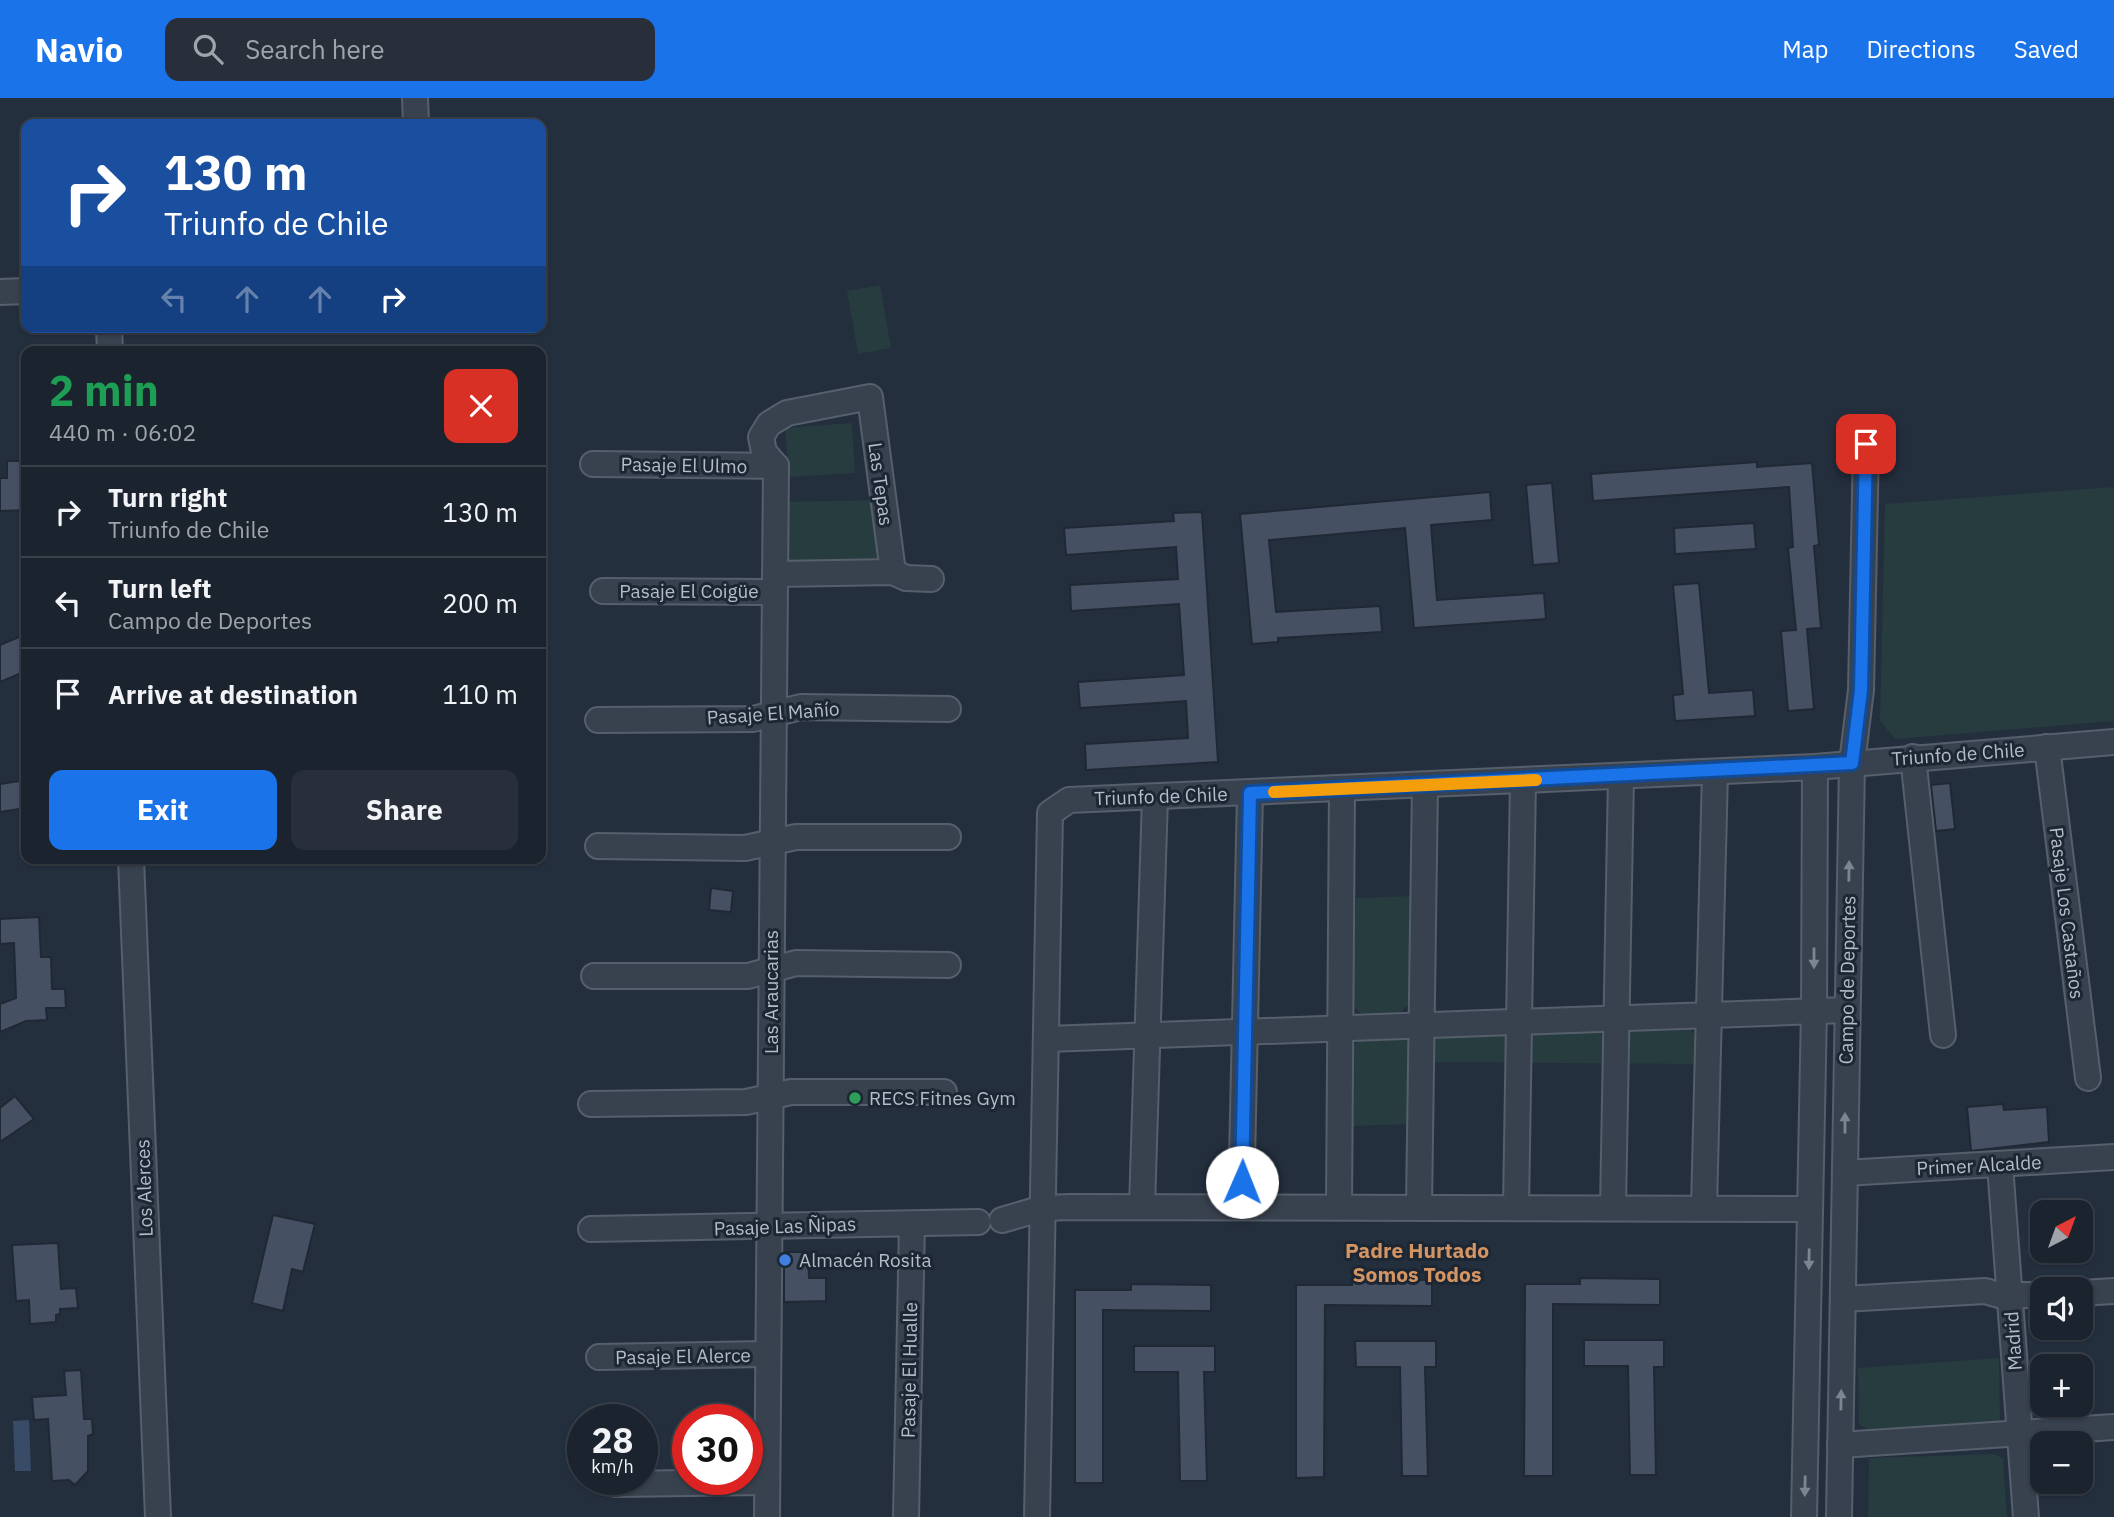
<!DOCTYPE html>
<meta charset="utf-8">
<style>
body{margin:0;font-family:"IBM Plex Sans",sans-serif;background:#282f3a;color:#f1f3f6;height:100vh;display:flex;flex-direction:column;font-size:26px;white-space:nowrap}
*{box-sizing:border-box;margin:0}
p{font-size:23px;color:#a0a4aa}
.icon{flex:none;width:38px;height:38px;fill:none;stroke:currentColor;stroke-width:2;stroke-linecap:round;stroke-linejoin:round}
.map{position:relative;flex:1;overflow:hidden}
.drawer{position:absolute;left:21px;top:248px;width:525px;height:518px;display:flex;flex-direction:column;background:#1b232e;border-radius:14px;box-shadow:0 2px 5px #0004,0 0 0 2px #39404a}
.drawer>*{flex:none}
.guide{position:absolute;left:21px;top:21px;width:525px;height:214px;border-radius:14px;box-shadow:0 2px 5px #0004,0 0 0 2px #39404a;background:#1a4fa0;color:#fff;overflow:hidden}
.needle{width:46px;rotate:41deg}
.controls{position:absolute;left:2030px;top:1102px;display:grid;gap:14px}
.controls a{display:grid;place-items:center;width:63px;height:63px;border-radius:14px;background:#1b232e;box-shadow:0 2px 5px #0004,0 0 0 2px #39404a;font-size:35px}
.speed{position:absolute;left:567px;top:1306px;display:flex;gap:14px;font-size:35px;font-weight:700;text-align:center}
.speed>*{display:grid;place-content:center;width:91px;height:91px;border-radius:50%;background:#1b232e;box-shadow:0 2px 5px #0004,0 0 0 2px #39404a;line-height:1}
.speed small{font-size:18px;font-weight:400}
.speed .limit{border:10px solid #d22;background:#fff;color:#111}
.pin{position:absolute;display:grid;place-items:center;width:60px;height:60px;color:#fff;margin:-30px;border-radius:14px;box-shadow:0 4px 10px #0006}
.me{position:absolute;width:77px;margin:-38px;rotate:1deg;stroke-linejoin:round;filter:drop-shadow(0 0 5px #0008)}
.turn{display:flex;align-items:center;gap:24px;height:147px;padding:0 28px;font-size:32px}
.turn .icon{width:91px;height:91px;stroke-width:2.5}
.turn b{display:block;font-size:49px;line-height:60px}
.lanes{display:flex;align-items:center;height:66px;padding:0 28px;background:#0003;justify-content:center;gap:35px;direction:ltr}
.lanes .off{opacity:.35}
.round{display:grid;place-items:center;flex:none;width:74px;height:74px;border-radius:14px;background:#282f3a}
.headline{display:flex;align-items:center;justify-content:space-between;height:119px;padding:0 28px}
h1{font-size:42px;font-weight:700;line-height:52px;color:#1e9e55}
.action{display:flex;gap:14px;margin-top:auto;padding:14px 28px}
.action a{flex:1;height:80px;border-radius:14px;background:#1a73e8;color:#fff;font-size:28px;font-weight:700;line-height:80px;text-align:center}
.action a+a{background:#282f3a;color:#f1f3f6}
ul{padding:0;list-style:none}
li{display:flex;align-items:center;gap:21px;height:91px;padding:0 28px;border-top:2px solid #39404a}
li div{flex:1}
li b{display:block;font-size:26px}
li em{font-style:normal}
header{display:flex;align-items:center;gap:42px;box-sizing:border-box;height:98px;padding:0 35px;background:#1a73e8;color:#fff}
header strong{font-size:33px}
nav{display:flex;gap:38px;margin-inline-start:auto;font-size:24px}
.search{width:490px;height:63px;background:#282f3a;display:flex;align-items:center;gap:18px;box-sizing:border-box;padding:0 24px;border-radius:14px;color:#a0a4aa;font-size:26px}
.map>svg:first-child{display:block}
</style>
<header>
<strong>Navio</strong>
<div class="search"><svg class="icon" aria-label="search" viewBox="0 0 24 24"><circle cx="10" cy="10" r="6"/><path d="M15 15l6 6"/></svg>Search here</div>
<nav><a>Map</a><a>Directions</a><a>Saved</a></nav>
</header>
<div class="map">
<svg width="2114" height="1419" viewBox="0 0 2114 1419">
<rect width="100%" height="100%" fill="#242f3e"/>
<!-- green -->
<g fill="#263c3f">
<path d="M880 187 891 250 858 256 847 193Z"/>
<path d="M852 325 855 375 789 379 785 330Z"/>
<path d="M2114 389V623L1895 641 1880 623 1885 406Z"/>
<path d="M882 402 884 465 784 467 782 404Z"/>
<path d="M1412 798 1409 905 1399 916 1363 918 1352 906 1356 800Z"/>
<path d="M1690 932 1698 939V966L1409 964V1026L1353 1028 1354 948 1362 939Z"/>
<path d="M1999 1260 2000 1323 1996 1325 1867 1331 1859 1326 1858 1270Z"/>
<path d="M1995 1356 2003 1361 2007 1419H1868L1869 1360Z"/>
</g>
<!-- water -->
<path fill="#394c67" d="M29 1322 31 1373H15L13 1323Z"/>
<!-- building -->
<g fill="#455162" stroke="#1f2835" stroke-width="2">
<path d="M7 363H26V412L0 413V380H7Z"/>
<path d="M1757 364V369L1812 365 1819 447 1814 448 1821 530 1807 531 1814 611 1788 613 1781 533 1796 532 1788 450 1793 449 1789 389 1593 403 1591 376Z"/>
<path d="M1552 385 1559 465 1533 467 1526 387Z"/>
<path d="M1490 394 1492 422 1431 427 1437 502 1544 495 1546 521 1414 530 1405 430 1269 442 1276 514 1380 508 1382 534 1278 540V544L1252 546 1240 416Z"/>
<path d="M1202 414 1218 664 1086 672 1085 646 1188 640 1186 603 1080 610 1078 584 1184 577 1179 506 1071 513 1070 487 1178 481 1176 449 1066 457 1064 430 1174 423 1173 415Z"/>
<path d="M1754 425 1756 451 1675 456 1674 430Z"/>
<path d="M1699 485 1709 595 1753 592 1755 618 1675 623 1673 597 1683 596 1673 487Z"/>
<path d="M26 536V573L0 584V547Z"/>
<path d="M26 682V710L0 714V686Z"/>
<path d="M1950 685 1955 731 1936 733 1931 687Z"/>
<path d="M711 790 733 793 731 814 709 812Z"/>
<path d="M39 819 41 859H51L52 891H65L66 910H46L47 922 26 923 0 934V906L16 900 14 845 0 846V821Z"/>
<path d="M15 998 34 1021 0 1044V1010Z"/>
<path d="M2003 1006 2004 1012 2047 1009 2049 1044 1971 1053 1967 1009Z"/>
<path d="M273 1117 315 1126 303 1174 292 1171 283 1213 252 1205Z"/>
<path d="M58 1145 61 1191 76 1190 78 1210 60 1211V1216L56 1217V1224L30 1226 29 1202 16 1203 12 1147Z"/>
<path d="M784 1154H808L809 1180H826V1203L784 1204Z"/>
<path d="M1580 1180 1660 1181V1207L1553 1206V1378H1524L1525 1186H1580Z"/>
<path d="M1352 1181 1432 1182V1208L1325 1207 1324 1379 1296 1380V1187H1352Z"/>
<path d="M1131 1186 1211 1187V1213L1103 1212V1385H1075V1192H1131Z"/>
<path d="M1584 1242H1664V1269H1654L1656 1377H1630L1628 1268H1584Z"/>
<path d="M1355 1243H1436V1269H1425L1428 1378H1402L1400 1269H1356Z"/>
<path d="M1134 1248H1215V1274H1204L1207 1383H1180L1178 1274H1134Z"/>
<path d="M81 1272 84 1321H92L93 1336 88 1338V1373L75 1387 69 1382 52 1383 48 1321 34 1322 32 1299 66 1297 64 1273Z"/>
</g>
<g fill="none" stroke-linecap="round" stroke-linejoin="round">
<defs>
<g id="minor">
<path d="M415 0 416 26"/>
<path d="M0 194 26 193"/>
<path d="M109 229 110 254"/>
<path d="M593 366 776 368"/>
<path d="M776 368 764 354 761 339 769 326 787 315 870 299 893 474"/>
<path d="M775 476 893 474 906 480 931 481"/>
<path d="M603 493 774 494"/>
<path d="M598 622 753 621 801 609 948 611"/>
<path d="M2047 649 2088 980"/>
<path d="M1913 659 1943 937"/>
<path d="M598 748 745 750 796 739H948"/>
<path d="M131 761 158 1419"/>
<path d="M594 878H748L796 865 948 867"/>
<path d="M1047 941 1846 912"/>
<path d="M591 1006 746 1004 791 994H944"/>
<path d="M2000 1067 2026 1419"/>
<path d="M1845 1075 2114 1059"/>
<path d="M1142 1109 1155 699"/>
<path d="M1241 1109 1250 695"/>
<path d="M1339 1109 1342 690"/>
<path d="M1419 1109 1425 687"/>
<path d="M1516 1109 1523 682"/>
<path d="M1613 1109 1621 678"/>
<path d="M1704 1109 1715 674"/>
<path d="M1002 1122 1043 1110 1070 1109 1810 1111"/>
<path d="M591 1131 978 1124"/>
<path d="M2081 1195 2114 1193"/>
<path d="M1843 1201 1985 1193 1999 1197H2042"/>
<path d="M599 1259 768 1256"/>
<path d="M1840 1347 2114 1329"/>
<path d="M615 1386 767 1384"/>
<path d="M767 1419 776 368"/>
<path d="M906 1419 912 1126"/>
<path d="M1037 1419 1050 715 1069 702 1815 669 2114 644"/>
<path d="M1804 1419 1814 912 1815 669"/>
<path d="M1839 1419 1852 665 1861 592 1866 346"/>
</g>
</defs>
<!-- minor casing -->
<use href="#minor" stroke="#565f6c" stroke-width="28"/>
<!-- minor -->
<use href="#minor" stroke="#38414e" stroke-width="24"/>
</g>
<!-- one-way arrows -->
<defs><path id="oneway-solid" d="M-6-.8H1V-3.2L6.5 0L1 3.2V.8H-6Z" transform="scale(1.75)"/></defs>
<g fill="#7c8592">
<use href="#oneway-solid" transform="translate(1849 773) rotate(-89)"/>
<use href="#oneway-solid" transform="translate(1814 860) rotate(90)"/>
<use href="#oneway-solid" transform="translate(1845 1025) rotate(-90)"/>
<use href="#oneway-solid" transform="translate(1809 1161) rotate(91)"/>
<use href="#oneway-solid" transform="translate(1841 1302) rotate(-89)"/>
<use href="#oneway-solid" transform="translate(1805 1388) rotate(91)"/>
</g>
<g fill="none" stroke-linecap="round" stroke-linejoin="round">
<defs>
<path id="route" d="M1242 1084 1250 695 1852 665 1861 592 1866 346"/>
</defs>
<!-- route casing -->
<use href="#route" stroke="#114b97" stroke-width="18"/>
<!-- route -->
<use href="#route" stroke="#1a73e8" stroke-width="12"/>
<!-- slow -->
<path stroke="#f59e0b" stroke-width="12" d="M1274 694 1536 682"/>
</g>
<!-- markers -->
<circle fill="#2e9e5b" stroke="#1d2633" stroke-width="2.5" cx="855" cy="1000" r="7"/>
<circle fill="#3f7fe0" stroke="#1d2633" stroke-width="2.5" cx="785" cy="1162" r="7"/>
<g text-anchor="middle" stroke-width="6" stroke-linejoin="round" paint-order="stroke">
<!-- street labels -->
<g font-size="19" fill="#b4bcc9" stroke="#1d2633">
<text transform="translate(684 367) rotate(1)" y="7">Pasaje El Ulmo</text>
<text transform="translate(881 386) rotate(82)" y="7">Las Tepas</text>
<text x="689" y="500">Pasaje El Coigüe</text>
<text transform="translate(773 615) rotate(-4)" y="7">Pasaje El Mañío</text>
<text transform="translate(1958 656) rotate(-4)" y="7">Triunfo de Chile</text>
<text transform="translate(1161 698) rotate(-2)" y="7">Triunfo de Chile</text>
<text transform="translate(2067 815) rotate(83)" y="7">Pasaje Los Castaños</text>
<text transform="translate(1847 882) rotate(-89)" y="7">Campo de Deportes</text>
<text transform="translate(771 894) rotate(-90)" y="7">Las Araucarias</text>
<text transform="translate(1979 1067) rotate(-3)" y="7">Primer Alcalde</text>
<text transform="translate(144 1090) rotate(-92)" y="7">Los Alerces</text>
<text transform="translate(785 1128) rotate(-2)" y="7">Pasaje Las Ñipas</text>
<text transform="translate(2013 1243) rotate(-94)" y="7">Madrid</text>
<text transform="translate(683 1258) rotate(-1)" y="7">Pasaje El Alerce</text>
<text transform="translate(909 1272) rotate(-89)" y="7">Pasaje El Hualle</text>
</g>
<!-- poi labels -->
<g font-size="19" fill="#b4bcc9" stroke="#1d2633" text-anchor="start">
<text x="869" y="1007">RECS Fitnes Gym</text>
<text x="799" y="1169">Almacén Rosita</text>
</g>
<!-- neighbourhood labels -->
<g font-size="21" font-weight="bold" fill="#d59563" stroke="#1d2633">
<text x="1417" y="1160">Padre Hurtado<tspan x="1417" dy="24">Somos Todos</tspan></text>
</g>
</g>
</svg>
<div class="controls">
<a><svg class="needle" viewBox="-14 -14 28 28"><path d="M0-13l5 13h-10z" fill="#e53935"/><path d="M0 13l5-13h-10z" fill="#a0a4aa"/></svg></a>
<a><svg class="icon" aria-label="sound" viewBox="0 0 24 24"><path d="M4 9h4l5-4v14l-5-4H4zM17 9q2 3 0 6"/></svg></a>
<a>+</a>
<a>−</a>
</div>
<div class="speed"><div>28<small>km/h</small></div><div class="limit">30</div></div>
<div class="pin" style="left:1866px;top:346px;background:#d93025"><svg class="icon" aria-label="arrive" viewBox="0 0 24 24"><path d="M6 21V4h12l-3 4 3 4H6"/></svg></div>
<svg class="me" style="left:1242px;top:1084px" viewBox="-20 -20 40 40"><circle r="19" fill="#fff"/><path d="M0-13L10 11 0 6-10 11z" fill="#1a73e8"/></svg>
<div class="guide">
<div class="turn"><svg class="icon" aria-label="right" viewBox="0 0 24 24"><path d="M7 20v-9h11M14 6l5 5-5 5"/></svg><div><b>130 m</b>Triunfo de Chile</div></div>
<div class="lanes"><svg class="icon off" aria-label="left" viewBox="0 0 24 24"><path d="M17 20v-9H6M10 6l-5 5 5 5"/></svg><svg class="icon off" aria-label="ahead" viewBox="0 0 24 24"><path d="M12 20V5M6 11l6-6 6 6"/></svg><svg class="icon off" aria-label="ahead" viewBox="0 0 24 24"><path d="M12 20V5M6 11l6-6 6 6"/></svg><svg class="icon" aria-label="right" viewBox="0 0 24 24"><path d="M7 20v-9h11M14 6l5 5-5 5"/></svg></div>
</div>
<section class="drawer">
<div class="headline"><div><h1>2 min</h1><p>440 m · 06:02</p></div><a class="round" style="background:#d93025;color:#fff"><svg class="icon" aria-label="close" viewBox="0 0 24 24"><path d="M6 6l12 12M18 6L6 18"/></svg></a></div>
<ul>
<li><svg class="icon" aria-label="right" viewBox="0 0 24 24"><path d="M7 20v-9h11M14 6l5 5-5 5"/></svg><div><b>Turn right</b><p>Triunfo de Chile</p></div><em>130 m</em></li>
<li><svg class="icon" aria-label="left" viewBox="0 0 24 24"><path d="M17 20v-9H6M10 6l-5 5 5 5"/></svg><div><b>Turn left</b><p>Campo de Deportes</p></div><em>200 m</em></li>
<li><svg class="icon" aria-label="arrive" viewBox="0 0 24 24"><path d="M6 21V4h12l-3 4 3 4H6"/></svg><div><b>Arrive at destination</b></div><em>110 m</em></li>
</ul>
<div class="action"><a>Exit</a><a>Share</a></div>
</section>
</div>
